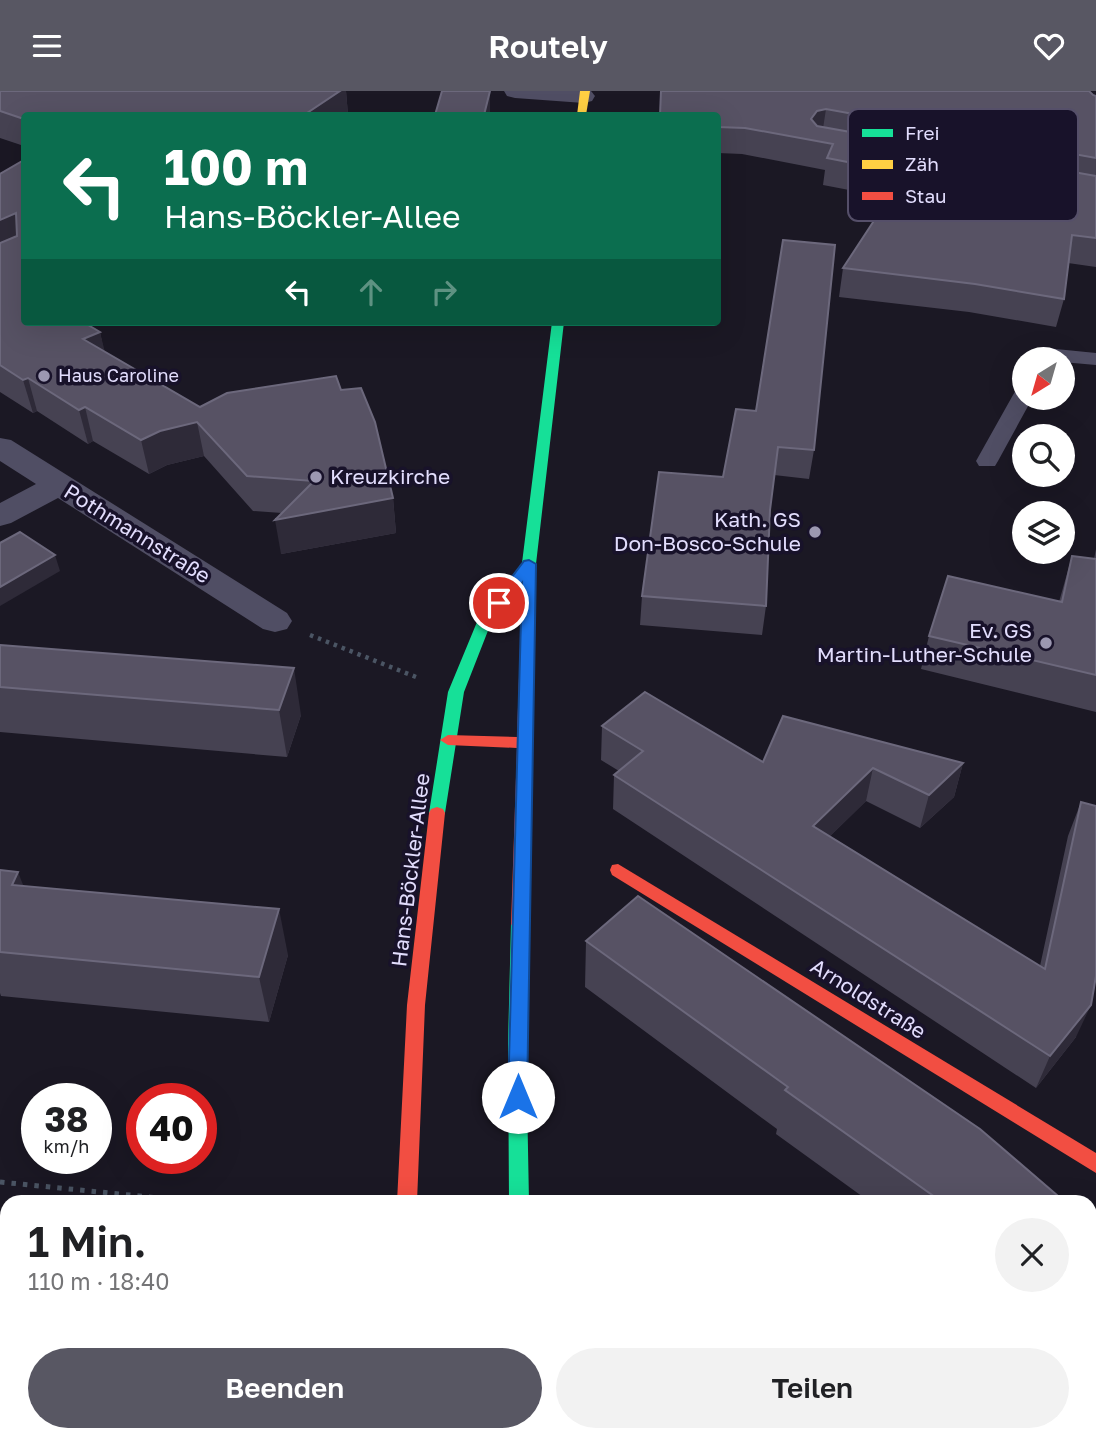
<!DOCTYPE html>
<html lang="de">
<meta charset="utf-8">
<style>
body{margin:0;font-family:"Golos Text",sans-serif;background:#f2f2f2;color:#202124;height:100vh;display:flex;flex-direction:column;font-size:26px;white-space:nowrap}
*{box-sizing:border-box;margin:0}
p{font-size:23px;color:#757577}
.icon{flex:none;width:38px;height:38px;fill:none;stroke:currentColor;stroke-width:2;stroke-linecap:round;stroke-linejoin:round}
.map{position:relative;flex:1;overflow:hidden}
.side{position:absolute;left:0px;top:1104px;width:1097px;height:247px;display:flex;flex-direction:column;background:#fff;border-radius:21px 21px 0 0;box-shadow:0 7px 28px #0002}
.side>*{flex:none}
.hud{position:absolute;left:21px;top:21px;width:700px;height:214px;border-radius:7px;box-shadow:0 7px 28px #0002;background:#0b6e4f;color:#fff;overflow:hidden}
.needle{width:46px;rotate:217deg}
.tools{position:absolute;left:1012px;top:256px;display:grid;gap:14px}
.tools a{display:grid;place-items:center;width:63px;height:63px;border-radius:50%;background:#fff;box-shadow:0 7px 28px #0002;font-size:35px}
.speed{position:absolute;left:21px;top:992px;display:flex;gap:14px;font-size:35px;font-weight:700;text-align:center}
.speed>*{display:grid;place-content:center;width:91px;height:91px;border-radius:50%;background:#fff;box-shadow:0 7px 28px #0002;line-height:1}
.speed small{font-size:18px;font-weight:400}
.speed .limit{border:10px solid #d22;background:#fff;color:#111}
.pin{position:absolute;display:grid;place-items:center;width:60px;height:60px;color:#fff;margin:-30px;border:4px solid #fff;border-radius:50%;box-shadow:0 2px 7px #0007}
.me{position:absolute;width:77px;margin:-38px;rotate:0deg;stroke-linejoin:round;filter:drop-shadow(0 0 5px #0008)}
.turn{display:flex;align-items:center;gap:24px;height:147px;padding:0 28px;font-size:32px}
.turn .icon{width:91px;height:91px;stroke-width:2.5}
.turn b{display:block;font-size:49px;line-height:60px}
.lanes{display:flex;align-items:center;height:66px;padding:0 28px;background:#0003;justify-content:center;gap:35px;direction:ltr}
.lanes .off{opacity:.35}
.round{display:grid;place-items:center;flex:none;width:74px;height:74px;border-radius:37px;background:#f2f2f2}
.head{display:flex;align-items:center;justify-content:space-between;height:119px;padding:0 28px}
h1{font-size:42px;font-weight:600;line-height:52px}
.cta{display:flex;gap:14px;margin-top:auto;padding:14px 28px}
.cta a{flex:1;height:80px;border-radius:42px;background:#585763;color:#fff;font-size:28px;font-weight:600;line-height:80px;text-align:center}
.cta a+a{background:#f2f2f2;color:#202124}
header{display:flex;justify-content:space-between;align-items:center;height:91px;padding:0 28px;background:#585763;color:#fff;font-size:32px;font-weight:600}
.map>svg:first-child{display:block}
</style>
<header><svg class="icon" aria-label="menu" viewBox="0 0 24 24"><path d="M4 6h16M4 12h16M4 18h16"/></svg>Routely<svg class="icon" aria-label="heart" viewBox="0 0 24 24"><path d="M12 20l-8-8c-3-5 5-10 8-4 3-6 11-1 8 4z"/></svg></header>
<div class="map">
<svg width="1096" height="1350" viewBox="0 0 1096 1350">
<rect width="100%" height="100%" fill="#1b1824"/>
<g fill="none" stroke-linecap="round" stroke-linejoin="round">
<!-- path-far1 -->
<path stroke="#4b5564" stroke-width="4.5" stroke-dasharray="3.5 5" stroke-linecap="butt" d="M310 544 416 586"/>
<!-- path -->
<path stroke="#4b5564" stroke-width="5" stroke-dasharray="4.5 7" stroke-linecap="butt" d="M0 1091 199 1111"/>
<!-- lane -->
<g fill="#504e64" fill-rule="evenodd">
<path d="M1046 257 1096 262V274L1062 271V268H1034L1039 259Z"/>
<path d="M1024 298V306H1033L998 370 995 375H979L976 370 1013 304 1016 299Z"/>
</g>
<!-- street -->
<g fill="#504e64" fill-rule="evenodd">
<path d="M504 0H591L595 5 592 10 584 12 515 7 507 5Z"/>
<path d="M0 347 11 349 287 522 292 530 287 538 275 541 263 538 58 407 11 432 0 435V412L36 393 0 370Z"/>
<path d="M1096 1290V1350H1082L1070 1344H1090V1292Z"/>
</g>
<!-- fast -->
<g fill="#16e098" fill-rule="evenodd">
<path d="M552 231H564L536 473 535 526 528 531 521 526 522 492 491 532 464 601 445 722 443 726H431L429 722 448 601 477 531 522 472Z"/>
<path d="M520 826 526 828 529 833 526 953 529 1111H509L508 953 511 833 514 828Z"/>
<path d="M398 1344H420L421 1350H399Z"/>
<rect x="519" y="1344" width="22" height="6"/>
</g>
<!-- slow -->
<path fill="#ffcf43" fill-rule="evenodd" d="M580 0H590L586 24H577Z"/>
<!-- jam -->
<g fill="#f24e42" fill-rule="evenodd">
<path d="M528 521 535 526 529 833 526 838 520 840 514 838 511 833 517 657 448 654 440 649 448 644 517 646 521 526Z"/>
<path d="M437 716 443 718 445 722 425 914 417 1111H397L407 914 429 722 431 718Z"/>
<path d="M618 773 1096 1062V1082L612 784 610 779 612 774Z"/>
</g>
</g>
<!-- wall -->
<g fill="#464252">
<path d="M0 0H346L348 24H24V55L0 47Z"/>
<path d="M1093 4 1096 5V176L1068 172 1064 208 1056 236 969 221 839 206 843 177 884 114 869 111 870 103 823 94 825 79 742 63 718 62V24Z"/>
<path d="M0 83 24 231 100 241 104 261 200 316 341 299 393 407 396 442 281 463 282 422 253 420 204 365 167 374 149 383 93 350 88 353 37 320 33 322 0 301Z"/>
<path d="M756 320 814 359 809 388 774 384 770 419 766 515 762 544 640 534 642 505 723 386Z"/>
<path d="M1096 458V621L921 578 929 545 1059 511 1072 465 1094 468Z"/>
<path d="M0 554 301 624 287 666 0 641Z"/>
<path d="M602 635 763 671 963 672 954 706 920 737 866 710 830 745 1040 875 1068 745 1081 711 1076 946 1036 997 613 718 614 684 619 680 601 669Z"/>
<path d="M0 779 24 795 288 864 269 931 1 905 0 902Z"/>
<path d="M586 850 1065 1111H870L776 1043 777 1038 585 896Z"/>
<path d="M0 1134H7V1275L0 1274Z"/>
</g>
<!-- shaded-wall -->
<g fill="#2e2a38">
<path d="M340 0H346L348 24H304Z"/>
<path d="M490 0V24H484Z"/>
<path d="M826 18 822 44 811 28 817 20Z"/>
<path d="M16 122 24 154 0 165V129Z"/>
<path d="M100 241 108 274 83 248Z"/>
<path d="M28 287 37 320 33 322 23 289Z"/>
<path d="M85 316 93 350 88 353 79 319Z"/>
<path d="M197 331 204 365 167 374 149 383 141 349 160 340Z"/>
<path d="M393 407 396 442 281 463 275 429Z"/>
<path d="M55 464 60 480 0 515V496Z"/>
<path d="M294 577 301 624 287 666 279 619Z"/>
<path d="M963 672 954 706 920 737 929 704Z"/>
<path d="M873 677 866 710 807 768 813 735Z"/>
<path d="M18 781 36 827 12 794Z"/>
<path d="M279 818 288 864 269 931 259 886Z"/>
<path d="M1091 914 1076 946 1036 997 1050 965Z"/>
<path d="M925 1344H938L933 1350H919Z"/>
</g>
<!-- building -->
<g fill="#575264" stroke="#6c687c" stroke-width="2">
<path d="M0 0H340L304 24H24V28L0 20Z"/>
<path d="M442 0H490L484 24H435Z"/>
<path d="M661 0H1089L1093 4 1096 5V67L826 18 817 20 811 28 817 35 1096 85V147L1072 144 1064 208 975 193 843 177 900 90 873 84 878 77 827 67 833 53 745 37 718 36V24H660Z"/>
<path d="M24 69V231H83L100 241 83 248 200 316 227 302 336 285 341 299 361 297 375 331 393 407 275 429 314 390 247 385 197 331 160 340 141 349 85 316 79 319 28 287 23 289 0 274V152L17 145 16 122 0 129V83Z"/>
<path d="M783 149 835 154 814 359 778 356 770 419 766 515 642 505 659 381 723 386 736 318 756 320Z"/>
<path d="M20 441 55 464 0 496V452Z"/>
<path d="M1072 465 1096 468V584L929 545 948 485 1062 511Z"/>
<path d="M0 554 294 577 279 619 0 596Z"/>
<path d="M645 601 763 671 783 625 963 672 929 704 873 677 813 735 1045 878 1081 711 1096 715V885L1091 914 1050 965 614 684 643 660 602 635Z"/>
<path d="M0 779 18 781 12 794 279 818 259 886 0 861Z"/>
<path d="M638 805 980 1038 1065 1111H942L785 999 788 996 586 850Z"/>
<rect x="0" y="1134" width="7" height="104"/>
<path d="M739 1344H925L919 1350H733Z"/>
</g>
<!-- route -->
<path fill="#1a73e8" stroke="#114b97" stroke-width="2" d="M529 469 536 473 527 1006 525 1011 518 1014 511 1011 508 1006 522 492 504 515H494L492 512 524 470Z"/>
<!-- markers -->
<g fill="#9c98b1" stroke="#18122a" stroke-width="2.5">
<circle cx="44" cy="285" r="7"/>
<circle cx="316" cy="386" r="7"/>
<circle cx="815" cy="441" r="7"/>
<circle cx="1046" cy="552" r="7"/>
</g>
<g text-anchor="middle" stroke-width="7" stroke-linejoin="round" paint-order="stroke">
<!-- far-poi labels -->
<g font-size="18" fill="#e2ddfd" stroke="#18122a" text-anchor="start">
<text x="58" y="291">Haus Caroline</text>
</g>
<!-- poi labels -->
<g font-size="21" fill="#e2ddfd" stroke="#18122a" text-anchor="end">
<text x="330" y="393" text-anchor="start">Kreuzkirche</text>
<text x="801" y="436">Kath. GS<tspan x="801" dy="24">Don-Bosco-Schule</tspan></text>
<text x="1032" y="547">Ev. GS<tspan x="1032" dy="24">Martin-Luther-Schule</tspan></text>
</g>
<!-- street labels -->
<g font-size="21" fill="#e2ddfd" stroke="#18122a">
<text transform="translate(137 443) rotate(32)" y="7">Pothmannstraße</text>
<text transform="translate(411 779) rotate(-83)" y="7">Hans-Böckler-Allee</text>
<text transform="translate(868 908) rotate(32)" y="7">Arnoldstraße</text>
</g>
</g>
<!-- legend -->
<rect x="848" y="18" width="230" height="112" rx="10" fill="#18122a" stroke="#554f69" stroke-width="2"/>
<rect x="862" y="38" width="31" height="8" fill="#16e098"/>
<rect x="862" y="69" width="31" height="9" fill="#ffcf43"/>
<rect x="862" y="101" width="31" height="8" fill="#f24e42"/>
<g font-size="19" fill="#e2ddfd">
<text x="905" y="49">Frei</text>
<text x="905" y="80">Zäh</text>
<text x="905" y="112">Stau</text>
</g>
</svg>
<div class="tools">
<a><svg class="needle" viewBox="-14 -14 28 28"><path d="M0-13l5 13h-10z" fill="#e53935"/><path d="M0 13l5-13h-10z" fill="#757577"/></svg></a>
<a><svg class="icon" aria-label="search" viewBox="0 0 24 24"><circle cx="10" cy="10" r="6"/><path d="M15 15l6 6"/></svg></a>
<a><svg class="icon" aria-label="layers" viewBox="0 0 24 24"><path d="M12 4l9 5-9 5-9-5zM3 14l9 5 9-5"/></svg></a>
</div>
<div class="speed"><div>38<small>km/h</small></div><div class="limit">40</div></div>
<div class="pin" style="left:499px;top:512px;background:#d93025"><svg class="icon" aria-label="arrive" viewBox="0 0 24 24"><path d="M6 21V4h12l-3 4 3 4H6"/></svg></div>
<svg class="me" style="left:518px;top:1006px" viewBox="-20 -20 40 40"><circle r="19" fill="#fff"/><path d="M0-13L10 11 0 6-10 11z" fill="#1a73e8"/></svg>
<div class="hud">
<div class="turn"><svg class="icon" aria-label="left" viewBox="0 0 24 24"><path d="M17 20v-9H6M10 6l-5 5 5 5"/></svg><div><b>100 m</b>Hans-Böckler-Allee</div></div>
<div class="lanes"><svg class="icon" aria-label="left" viewBox="0 0 24 24"><path d="M17 20v-9H6M10 6l-5 5 5 5"/></svg><svg class="icon off" aria-label="ahead" viewBox="0 0 24 24"><path d="M12 20V5M6 11l6-6 6 6"/></svg><svg class="icon off" aria-label="right" viewBox="0 0 24 24"><path d="M7 20v-9h11M14 6l5 5-5 5"/></svg></div>
</div>
<section class="side">
<div class="head"><div><h1>1 Min.</h1><p>110 m · 18:40</p></div><a class="round"><svg class="icon" aria-label="close" viewBox="0 0 24 24"><path d="M6 6l12 12M18 6L6 18"/></svg></a></div>
<div class="cta"><a>Beenden</a><a>Teilen</a></div>
</section>
</div>
